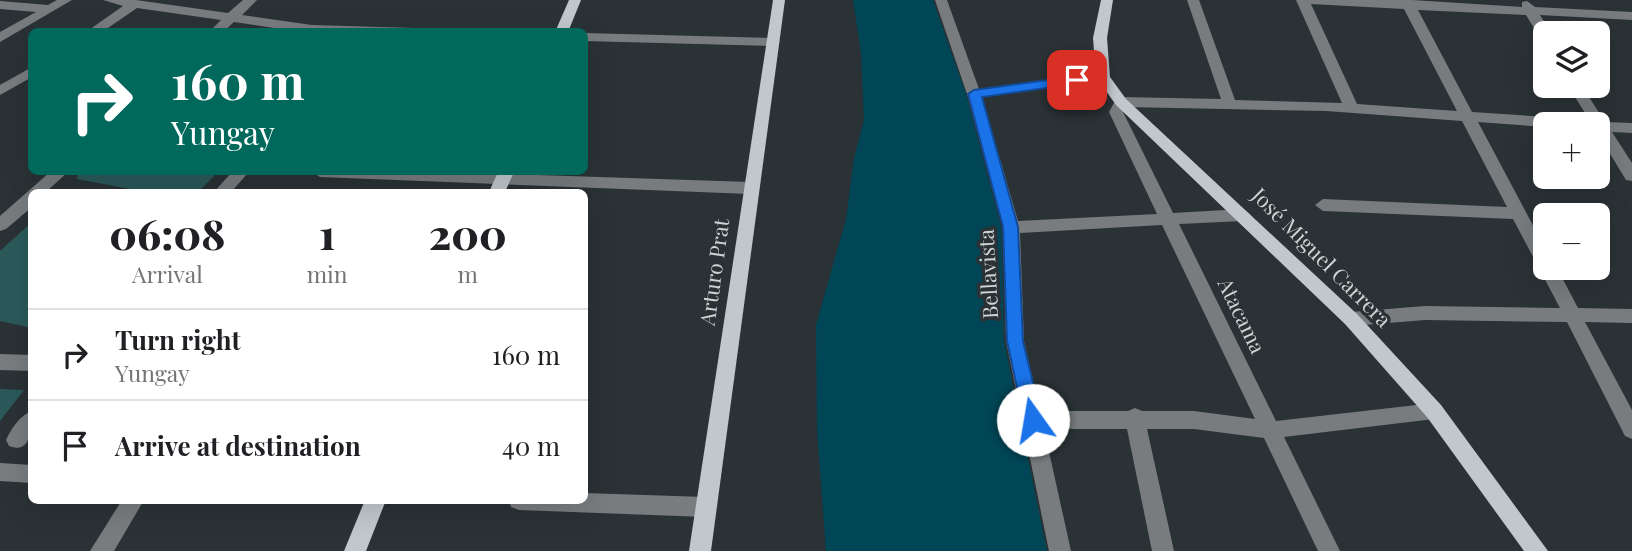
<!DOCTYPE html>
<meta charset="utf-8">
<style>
body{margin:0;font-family:"Playfair Display",serif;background:#f6f6f6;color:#202124;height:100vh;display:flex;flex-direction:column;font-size:26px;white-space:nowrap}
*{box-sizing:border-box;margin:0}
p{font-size:23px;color:#757577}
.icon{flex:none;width:38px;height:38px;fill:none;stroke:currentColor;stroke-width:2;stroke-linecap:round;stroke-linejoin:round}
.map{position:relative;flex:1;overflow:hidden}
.drawer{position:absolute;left:28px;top:189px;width:560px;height:315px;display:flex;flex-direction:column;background:#fff;border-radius:10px;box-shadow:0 7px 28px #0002}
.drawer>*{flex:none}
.hud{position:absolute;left:28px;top:28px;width:560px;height:147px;border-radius:10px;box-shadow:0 7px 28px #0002;background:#00695c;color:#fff;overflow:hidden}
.tools{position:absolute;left:1533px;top:21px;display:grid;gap:14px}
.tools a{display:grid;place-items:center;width:77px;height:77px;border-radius:10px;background:#fff;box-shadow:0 7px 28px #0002;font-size:35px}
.pin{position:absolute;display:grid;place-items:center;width:60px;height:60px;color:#fff;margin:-30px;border-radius:14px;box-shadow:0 4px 10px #0006}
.me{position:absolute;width:77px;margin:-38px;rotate:347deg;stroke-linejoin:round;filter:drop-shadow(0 0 5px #0008)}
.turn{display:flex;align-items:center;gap:24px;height:147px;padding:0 28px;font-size:32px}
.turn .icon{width:91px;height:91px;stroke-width:2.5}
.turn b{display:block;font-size:49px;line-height:60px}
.eta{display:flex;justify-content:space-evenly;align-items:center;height:119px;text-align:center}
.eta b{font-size:42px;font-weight:800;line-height:49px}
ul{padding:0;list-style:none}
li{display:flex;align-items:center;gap:21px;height:91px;padding:0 28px;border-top:2px solid #e0e0e0}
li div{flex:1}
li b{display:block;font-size:26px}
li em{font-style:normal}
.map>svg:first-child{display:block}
</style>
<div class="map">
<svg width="1632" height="551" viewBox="0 0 1632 551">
<rect width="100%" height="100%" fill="#2a3235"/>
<!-- green -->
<path fill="#004657" d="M853 0H933L966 94 1001 227 1004 341 1047 551H826L817 430 816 325 846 219 854 158 864 120 861 53Z"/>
<!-- building -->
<g fill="#2b595a">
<path d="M78 172H218L198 192H146L77 179Z"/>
<path d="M32 222V328L0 321V251Z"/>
<path d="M0 389 24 390 0 421Z"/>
</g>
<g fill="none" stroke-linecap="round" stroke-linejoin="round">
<!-- minor -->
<g fill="#797c7f" fill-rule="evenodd">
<path d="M57 0H72L0 42V32L36 12 0 9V1L48 5Z"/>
<path d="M103 0H136L228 13 243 0H257L242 15 312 25 415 28 421 32H301L234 22 223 32H209L221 20 137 8 102 32H86L123 6Z"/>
<path d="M935 0H947L979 89 1103 73 1110 77 1103 81 982 97 1018 221 1157 214 1109 112 1116 99 1121 97 1221 99 1187 0H1199L1235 100 1342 103 1296 0H1412L1522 7V2L1527 1 1535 7 1632 12V20L1540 15 1551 33H1545V39L1540 38 1526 15 1418 10 1472 112 1577 119 1584 124H1545V127L1478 122 1545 248V268H1557L1578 308 1632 309V323L1585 322 1632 410V439L1625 436 1567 322 1425 320 1351 326 1345 324 1342 319 1345 314 1351 312 1425 306 1560 308 1513 219 1323 211 1315 205 1323 199 1507 207 1462 121 1326 111 1126 107 1123 112 1173 213 1243 209 1251 215 1243 221 1179 224 1276 421 1434 403 1441 405 1444 411 1441 417 1434 419 1284 437 1340 551H1318L1264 438 1194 429H1147L1174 551H1152L1127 429H1044L1071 551H1049L1006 341 1003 227 967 94ZM1311 4 1404 9 1457 111 1357 104ZM1162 225 1255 419 1194 411H1142L1135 408 1128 411H1040L1024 341 1020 233Z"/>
<path d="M584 33 773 38 780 42 773 46 584 41Z"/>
<path d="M32 67V77L0 95V85Z"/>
<path d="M1568 86H1582L1605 122 1632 123V133L1612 132 1632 163V181L1626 180 1598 134V124H1592Z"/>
<path d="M50 172H68L46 192H32V207L6 229 0 231V216Z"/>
<path d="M232 172H249L231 192H214Z"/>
<path d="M312 172H452L750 182 758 188 750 194 320 177Z"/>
<path d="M0 354 32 355V371L0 370Z"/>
<path d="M32 411C32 426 32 455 9 446L6 440C11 429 20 415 32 411Z"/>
<path d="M0 463 32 465V483L0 481Z"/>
<path d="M584 493 705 497 713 500 716 507 713 514 705 517 519 510 511 507 509 500H584Z"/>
<path d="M122 500H144L114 551H90Z"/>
</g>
<!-- major -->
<g fill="#c1c7cc" fill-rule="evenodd">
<path d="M569 0H581L568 32H555Z"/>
<path d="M773 0H785L711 551H689Z"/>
<path d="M1101 0H1113L1107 38 1110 77 1126 99 1357 314 1441 405 1548 551H1524L1427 417 1345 324 1116 105 1096 77 1093 38Z"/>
<path d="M498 172H514L505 192H489Z"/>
<path d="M365 500H386L366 551H344Z"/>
</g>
</g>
<!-- route -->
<path fill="#1a73e8" stroke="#114b97" stroke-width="2" d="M1077 76 1084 80 1082 83 982 97 1018 227 1023 341 1042 420 1033 428 1024 420 1007 341 1003 227 968 94 974 90Z"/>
<g text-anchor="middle" stroke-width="7" stroke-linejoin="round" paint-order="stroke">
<!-- street labels -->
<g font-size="21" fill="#ced3d4" stroke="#2a3235">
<text transform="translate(1321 258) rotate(45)" y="7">José Miguel Carrera</text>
<text transform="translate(715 272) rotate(-82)" y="7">Arturo Prat</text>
<text transform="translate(989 274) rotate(-93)" y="7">Bellavista</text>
<text transform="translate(1241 316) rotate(64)" y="7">Atacama</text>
</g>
</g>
</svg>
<div class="tools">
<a><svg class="icon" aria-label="layers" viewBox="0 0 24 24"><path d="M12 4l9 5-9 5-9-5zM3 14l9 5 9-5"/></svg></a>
<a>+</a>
<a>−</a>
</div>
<div class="pin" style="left:1077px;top:80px;background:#d93025"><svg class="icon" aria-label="arrive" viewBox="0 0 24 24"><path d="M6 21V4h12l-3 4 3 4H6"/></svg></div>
<svg class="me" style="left:1033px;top:420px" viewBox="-20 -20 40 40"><circle r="19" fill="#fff"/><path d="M0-13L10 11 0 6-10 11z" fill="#1a73e8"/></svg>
<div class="hud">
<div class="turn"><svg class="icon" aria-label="right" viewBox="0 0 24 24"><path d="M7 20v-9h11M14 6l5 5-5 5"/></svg><div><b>160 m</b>Yungay</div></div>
</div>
<section class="drawer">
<div class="eta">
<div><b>06:08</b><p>Arrival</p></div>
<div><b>1</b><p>min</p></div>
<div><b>200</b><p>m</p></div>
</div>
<ul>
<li><svg class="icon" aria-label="right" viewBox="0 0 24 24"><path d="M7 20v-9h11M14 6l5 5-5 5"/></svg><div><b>Turn right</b><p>Yungay</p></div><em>160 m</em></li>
<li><svg class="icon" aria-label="arrive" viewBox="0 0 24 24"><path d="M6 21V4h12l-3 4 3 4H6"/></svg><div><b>Arrive at destination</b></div><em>40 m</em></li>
</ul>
</section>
</div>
